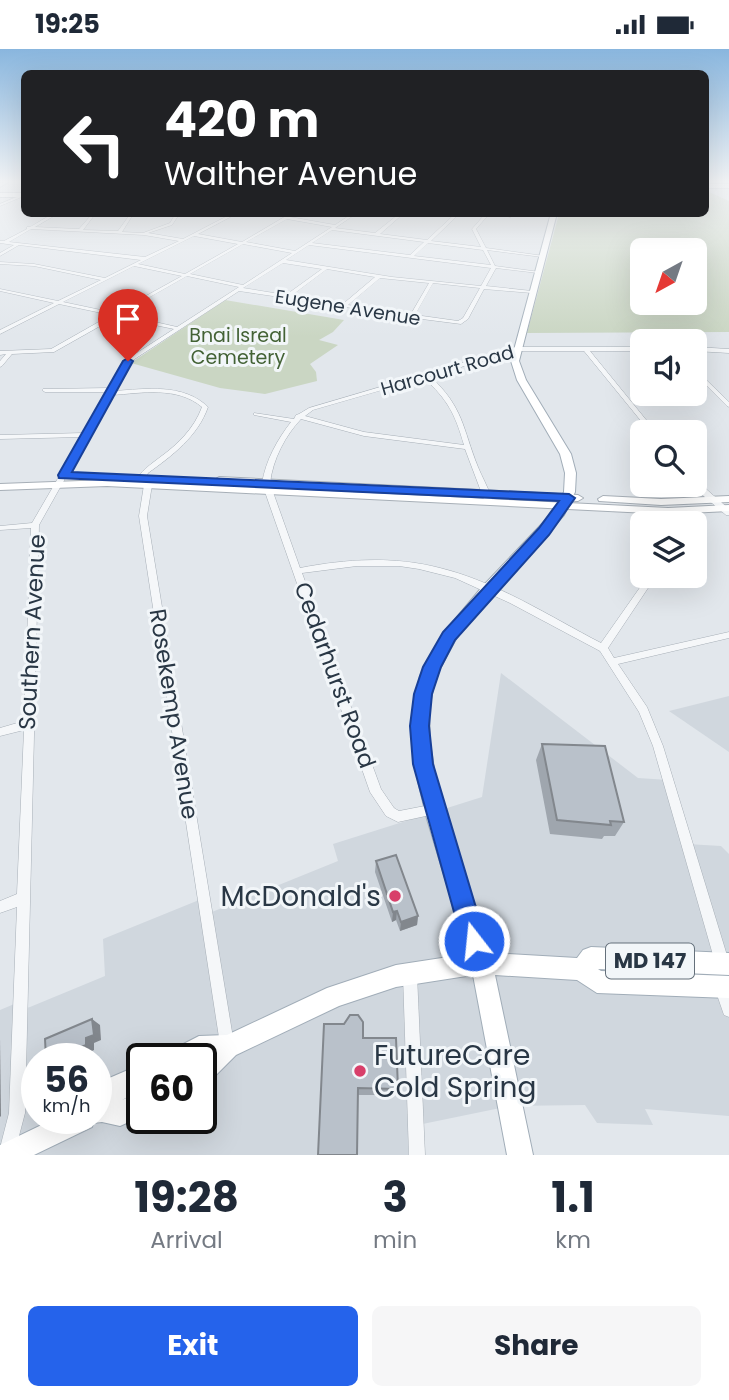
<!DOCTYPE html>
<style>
body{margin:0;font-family:Poppins,sans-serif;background:#f6f6f7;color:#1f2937;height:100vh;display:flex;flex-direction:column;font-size:26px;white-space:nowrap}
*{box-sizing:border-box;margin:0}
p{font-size:23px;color:#747a83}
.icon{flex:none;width:38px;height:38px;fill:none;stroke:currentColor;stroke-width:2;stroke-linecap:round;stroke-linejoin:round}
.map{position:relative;height:1106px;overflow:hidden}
.sheet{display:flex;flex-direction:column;background:#fff;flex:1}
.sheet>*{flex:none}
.top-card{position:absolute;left:21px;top:21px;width:688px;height:147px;border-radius:10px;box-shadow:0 7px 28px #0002;background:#202124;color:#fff;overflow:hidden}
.needle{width:46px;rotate:220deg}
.controls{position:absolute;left:630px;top:189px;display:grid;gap:14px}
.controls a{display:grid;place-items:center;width:77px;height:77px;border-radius:10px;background:#fff;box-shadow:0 7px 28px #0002;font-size:35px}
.speed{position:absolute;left:21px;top:994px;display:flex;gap:14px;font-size:35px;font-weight:700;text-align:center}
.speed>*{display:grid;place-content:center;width:91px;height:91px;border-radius:50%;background:#fff;box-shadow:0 7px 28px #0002;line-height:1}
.speed small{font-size:18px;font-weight:400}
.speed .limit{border:4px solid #111;border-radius:10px;background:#fff;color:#111}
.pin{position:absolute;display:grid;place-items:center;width:60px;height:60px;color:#fff;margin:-72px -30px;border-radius:50% 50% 50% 0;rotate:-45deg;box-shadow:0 0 7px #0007}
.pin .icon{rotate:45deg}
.me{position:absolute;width:77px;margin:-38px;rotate:344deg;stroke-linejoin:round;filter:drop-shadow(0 0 5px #0008)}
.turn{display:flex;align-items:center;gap:24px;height:147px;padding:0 28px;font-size:32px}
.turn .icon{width:91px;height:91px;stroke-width:2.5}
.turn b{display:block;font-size:49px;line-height:60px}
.eta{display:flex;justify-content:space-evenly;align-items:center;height:119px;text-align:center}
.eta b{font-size:42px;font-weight:700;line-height:49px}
.primary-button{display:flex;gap:14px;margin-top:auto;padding:14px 28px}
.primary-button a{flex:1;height:80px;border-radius:10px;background:#2563eb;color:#fff;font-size:28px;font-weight:700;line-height:80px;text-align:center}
.primary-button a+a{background:#f6f6f7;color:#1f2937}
.status{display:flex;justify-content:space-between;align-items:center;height:49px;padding:0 35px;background:#fff;direction:ltr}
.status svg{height:19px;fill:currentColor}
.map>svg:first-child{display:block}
</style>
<div class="status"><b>19:25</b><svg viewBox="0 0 49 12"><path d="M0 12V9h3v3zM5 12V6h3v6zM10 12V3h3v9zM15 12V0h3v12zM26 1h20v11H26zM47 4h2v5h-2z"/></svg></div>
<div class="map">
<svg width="729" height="1106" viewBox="0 0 729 1106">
<rect width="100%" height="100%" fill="#e2e7ec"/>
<!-- built -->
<g fill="#d0d7de" fill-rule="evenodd">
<path d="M501 624 638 729 668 731 687 795 721 797 729 805V1067L645 1060 653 1076 597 1074 585 1056 510 1057 408 1078V1106H0V961L19 953V961L30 958 105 927 103 890 204 849 207 865 338 812 333 795 482 748ZM37 1010H96V1069H37ZM142 1010H201V1069H142Z"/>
<path d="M729 647V703L669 662Z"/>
</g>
<!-- green -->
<g fill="#cad6c3" fill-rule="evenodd">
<path d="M705 141 729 152V283L527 284 559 165 705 164ZM642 201H695V254H642Z"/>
<path d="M225 251 344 271 333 283 319 291 338 296 310 315 316 323 317 332 265 345 220 339 131 314Z"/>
</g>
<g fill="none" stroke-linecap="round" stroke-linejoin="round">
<defs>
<g id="minor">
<path d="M24 145V147L0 157V155Z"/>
<path d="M54 164H59L35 178 79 180 93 164H96L83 181 118 182 131 164H134L122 183 143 184 170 174 176 164H180L172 176 148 184 183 190 233 164H238L198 185 242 193 291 164H296L290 168 335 176 353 164H357L335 179 375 184 400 164H404L380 185 427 191 456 164H460L431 192 481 198 472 180 486 164H490L476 180 486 199 544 207 542 208 487 201 495 217 540 223 538 224 496 219 486 237 532 242 534 243 532 244 484 240 468 270 461 275 414 269 411 271 409 270V268L345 258 342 259 340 257 239 242 130 313 114 342C146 340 183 334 208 358 198 387 172 407 148 424L146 428 152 436 147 467 234 995 232 1000 227 1002 222 1000 220 995 139 467 144 436 138 428C144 420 151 415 159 409 177 396 194 380 202 358 177 337 142 344 112 346L39 476 25 1064 14 1106H0V1099L9 1064 17 858 0 864V852L17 845 24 681 0 687V679L24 672 31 479 0 481V477L32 474 82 388 0 390V386L84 384 107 343H45L42 341 43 340 110 339 126 311 174 280 116 268 54 303 12 305 2 317 0 318V312L6 305 0 306V302L51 300 111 266 59 255 0 285V281L54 254 0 242V240L58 252 101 231 34 217 0 215V213L34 215 105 229 141 211 19 196 0 207V204L14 196 0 194V192H4L27 180V178H30ZM287 170 332 178 295 202 246 193ZM31 180 144 186 179 192 145 208 9 193ZM332 181 424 193 410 206 312 194ZM194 187 238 195 185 225 138 215ZM428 194 483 201 491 216 414 207ZM243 195 292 204 243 236 190 225ZM309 196 491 219 481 237 392 228 286 211ZM283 214 322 220 286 246 243 239ZM134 217 182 227 115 264 63 253ZM327 220 375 228 343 255 291 247ZM187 227 239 238 177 278 120 265ZM380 229 429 234 411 265 348 256ZM433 234 480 239 463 269 458 272 415 266Z"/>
<path d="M510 164H514L511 168H509Z"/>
<path d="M516 298H642V302H590L656 383H650L584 302H516L430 327C464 359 462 378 478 418 482 428 488 438 491 448L493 453 492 455H489L485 453 465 400 364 387 301 370C285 387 273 410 270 434L266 436 262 434C266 411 277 391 291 373L254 366V364L294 370 296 366 299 365 309 359ZM424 329C448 351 455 365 464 396L364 383 305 367 313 361Z"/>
<path d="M695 298 729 300V304L695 302Z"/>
<path d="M695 320 729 353V358L727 357 695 325Z"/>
<path d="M695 433H698L729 460V466H726L692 437 695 436Z"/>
<path d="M266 441H269L273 443 300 519C346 510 394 507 440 519 497 533 549 567 601 594L648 527H656L608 599 614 609 729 583V589L618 615 647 658 663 697 729 913 727 918 722 920 717 918 715 913 653 697 639 663 600 602 510 554 455 529 419 520 399 517H357L302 524 381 740 394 759 399 762 435 755 439 756 441 760 439 764 435 765 398 773 386 767 370 743 265 443Z"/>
<path d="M693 460H696L700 462 692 474H684Z"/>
<path d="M410 919 415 921 417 926 425 1106H409L403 926 405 921Z"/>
<path d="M721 930 726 932 729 940V968L724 966 714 937 716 932Z"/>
</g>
<path id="tertiary" d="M3 133H8L0 138V135Z"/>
<g id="secondary">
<path d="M219 428 578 446 583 449 578 452 215 433 214 431Z"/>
<path d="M107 431 668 459 729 456V462L668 465 107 437 0 441V435Z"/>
<path d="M603 447 661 450 729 447V453L661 456 599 452 598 450Z"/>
</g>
<g id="primary">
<rect x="705" y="135" width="24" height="4"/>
<rect x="0" y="144" width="24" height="4"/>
<path d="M551 164H557L519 312 526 331 571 405 576 424 575 443 564 466 492 545 457 588 436 627 429 659 430 694 436 732 445 770 489 904 577 909 583 901 591 898 729 904V926L598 920 601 922 729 927V949L597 944 577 931 495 926 533 1106H507L473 926 396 938 339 957 236 1006 209 1033 201 1037V1010H166L170 1002 199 987 227 986 327 939 396 916 468 905 427 770 418 732 413 694V659L420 627 447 580 482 538 555 461 564 443 565 424 560 405 517 331 511 312Z"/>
<path d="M142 1015V1040L122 1051 142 1042V1067L120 1077 102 1073 93 1074 92 1078 34 1106H0V1096L56 1069H96V1044L107 1030Z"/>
</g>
</defs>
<!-- minor casing -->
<use href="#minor" stroke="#a7afb7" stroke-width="1"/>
<!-- tertiary casing -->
<use href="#tertiary" stroke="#a7afb7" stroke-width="2"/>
<!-- secondary casing -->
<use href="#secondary" stroke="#a7afb7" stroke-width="2"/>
<!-- primary casing -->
<use href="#primary" stroke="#a1adb8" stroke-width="2"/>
<!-- minor -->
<use href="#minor" fill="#f5f7f9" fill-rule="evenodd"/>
<!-- tertiary -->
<use href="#tertiary" fill="#f5f7f9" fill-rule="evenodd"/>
<!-- secondary -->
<use href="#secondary" fill="#fff" fill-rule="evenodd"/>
<!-- primary -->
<use href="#primary" fill="#fff" fill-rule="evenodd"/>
</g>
<!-- wall -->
<g fill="#9fa6ae">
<path d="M542 695 624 773 615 787H604L602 790 550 785 536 711Z"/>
<path d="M376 812 418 867 417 876 400 882 396 871 392 873 375 823Z"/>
<path d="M344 975 363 989 398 1040 396 1046H358Z"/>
</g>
<!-- shaded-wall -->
<g fill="#82878d">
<path d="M397 862 396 871 392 873 393 863Z"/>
<path d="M418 867 417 876 400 882 401 873Z"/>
<path d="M92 970 100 976 101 991 94 994V1001L75 1010H64L63 1006 86 989Z"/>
<path d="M0 989 1 1067 0 1068Z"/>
</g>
<!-- building -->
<g fill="#b9c1ca" stroke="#82878d" stroke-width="2">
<path d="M542 695 605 697 624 773 610 772 611 776 557 771Z"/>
<path d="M396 806 418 867 401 873 397 862 393 863 376 812Z"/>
<path d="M350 966H358L363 973V989H396L398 1040 358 1039 357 1106H318L324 975H344Z"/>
<path d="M92 970 94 986 86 989V996L63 1006 64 1010H46L45 990Z"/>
</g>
<!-- sky -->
<linearGradient id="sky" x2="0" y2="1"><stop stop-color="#89b6de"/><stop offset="0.46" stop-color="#f2f4f6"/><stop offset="1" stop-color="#f2f4f6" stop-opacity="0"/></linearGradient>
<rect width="729" height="288" fill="url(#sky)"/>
<!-- route -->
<path fill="#2563eb" stroke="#184099" stroke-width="2" d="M128 309 133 312 72 423 569 445 575 449 549 486 455 591 441 618 432 645 429 677 433 715 486 892 483 900 474 904 466 900 462 892 413 715 410 677 414 645 423 618 443 583 539 479 559 452 59 429 58 426 123 312Z"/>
<!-- markers -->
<g fill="#d83f6a" stroke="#f2f6f9" stroke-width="2.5">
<circle cx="395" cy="847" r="7"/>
<circle cx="360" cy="1022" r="7"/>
</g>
<g text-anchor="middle" stroke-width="6" stroke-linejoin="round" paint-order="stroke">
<!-- far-street labels -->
<g font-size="19" fill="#293745" stroke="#f2f6f9">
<text transform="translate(348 258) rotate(9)" y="7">Eugene Avenue</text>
<text transform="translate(447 321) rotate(-16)" y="7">Harcourt Road</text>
</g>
<!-- far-park labels -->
<g font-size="19" fill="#436235" stroke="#f2f6f9">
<text x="238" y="293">Bnai Isreal<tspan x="238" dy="22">Cemetery</tspan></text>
</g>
<!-- shield labels -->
<rect fill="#f2f6f9" stroke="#65707b" stroke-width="2" x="606" y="894.5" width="88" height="35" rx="5"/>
<g font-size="21" font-weight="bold" fill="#293745">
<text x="650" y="919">MD 147</text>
</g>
<!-- street labels -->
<g font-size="23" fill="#293745" stroke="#f2f6f9">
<text transform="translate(32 583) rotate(-87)" y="8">Southern Avenue</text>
<text transform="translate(335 626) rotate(70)" y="8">Cedarhurst Road</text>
<text transform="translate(174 665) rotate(81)" y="8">Rosekemp Avenue</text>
</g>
<!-- near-poi labels -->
<g font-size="28" fill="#293745" stroke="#f2f6f9" text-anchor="end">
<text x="381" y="857">McDonald's</text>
<text x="374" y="1016" text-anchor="start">FutureCare<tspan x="374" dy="32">Cold Spring</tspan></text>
</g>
</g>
</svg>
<div class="controls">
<a><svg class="needle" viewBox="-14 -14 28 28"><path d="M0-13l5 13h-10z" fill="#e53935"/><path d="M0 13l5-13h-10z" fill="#747a83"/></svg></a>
<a><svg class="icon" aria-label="sound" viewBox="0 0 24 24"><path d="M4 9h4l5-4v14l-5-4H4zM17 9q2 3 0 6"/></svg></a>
<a><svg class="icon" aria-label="search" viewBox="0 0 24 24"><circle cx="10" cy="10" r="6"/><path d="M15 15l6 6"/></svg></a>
<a><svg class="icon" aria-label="layers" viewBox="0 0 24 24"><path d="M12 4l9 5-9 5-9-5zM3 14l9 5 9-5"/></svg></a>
</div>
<div class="speed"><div>56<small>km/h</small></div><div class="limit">60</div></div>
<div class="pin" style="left:128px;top:312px;background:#d93025"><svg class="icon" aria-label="arrive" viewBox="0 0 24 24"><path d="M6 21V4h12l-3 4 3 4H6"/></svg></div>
<svg class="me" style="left:474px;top:892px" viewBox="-20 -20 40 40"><circle r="17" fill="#2563eb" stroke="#fff" stroke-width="3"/><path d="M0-11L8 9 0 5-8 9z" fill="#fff"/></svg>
<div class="top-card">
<div class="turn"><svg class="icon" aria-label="left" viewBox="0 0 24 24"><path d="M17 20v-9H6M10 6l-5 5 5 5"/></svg><div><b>420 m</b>Walther Avenue</div></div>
</div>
</div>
<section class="sheet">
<div class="eta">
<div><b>19:28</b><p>Arrival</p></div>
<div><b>3</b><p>min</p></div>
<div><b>1.1</b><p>km</p></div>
</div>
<div class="primary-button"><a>Exit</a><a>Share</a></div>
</section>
